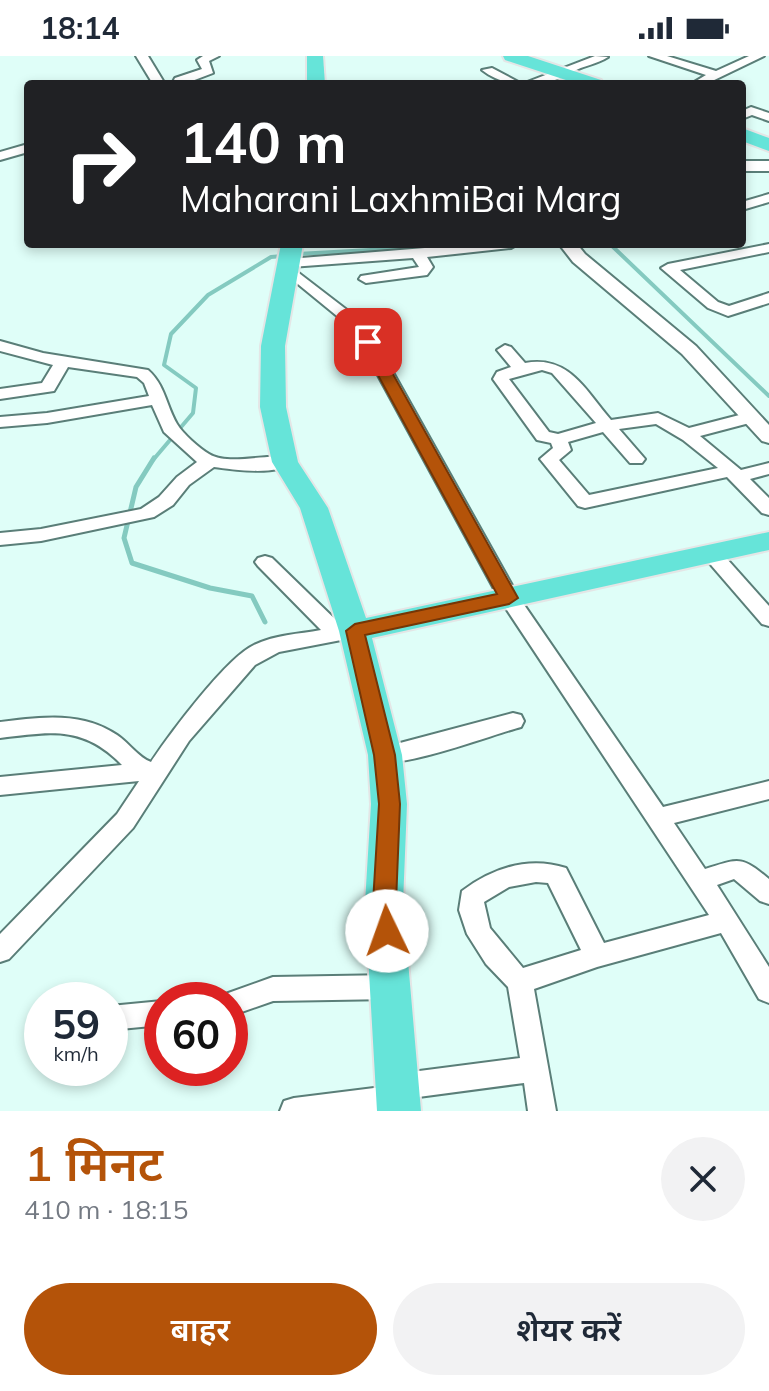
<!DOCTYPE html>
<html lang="hi">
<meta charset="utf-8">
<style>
body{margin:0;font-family:Mulish,"Noto Sans Devanagari",sans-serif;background:#f2f2f3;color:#1f2937;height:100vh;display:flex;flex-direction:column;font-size:30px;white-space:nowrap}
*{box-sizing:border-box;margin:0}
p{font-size:26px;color:#747a83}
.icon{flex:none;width:44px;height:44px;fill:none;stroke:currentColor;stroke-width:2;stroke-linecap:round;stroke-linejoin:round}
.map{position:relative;height:1055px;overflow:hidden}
.drawer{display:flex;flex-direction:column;background:#fff;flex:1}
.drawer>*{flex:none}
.top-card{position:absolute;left:24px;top:24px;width:722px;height:168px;border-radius:8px;box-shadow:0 4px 12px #0003;background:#202124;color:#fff;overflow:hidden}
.speed{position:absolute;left:24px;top:926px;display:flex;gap:16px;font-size:40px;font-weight:700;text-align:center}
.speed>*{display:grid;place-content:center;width:104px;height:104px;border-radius:50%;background:#fff;box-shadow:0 4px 12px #0003;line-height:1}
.speed small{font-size:20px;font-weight:400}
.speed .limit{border:12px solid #d22;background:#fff;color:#111}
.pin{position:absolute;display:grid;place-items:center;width:68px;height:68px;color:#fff;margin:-34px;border-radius:16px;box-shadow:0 4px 12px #0006}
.me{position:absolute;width:88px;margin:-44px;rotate:357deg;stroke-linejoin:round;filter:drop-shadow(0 0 6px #0008)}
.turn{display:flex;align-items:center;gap:28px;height:168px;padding:0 24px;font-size:36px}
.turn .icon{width:104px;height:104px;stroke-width:2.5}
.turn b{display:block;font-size:56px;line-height:68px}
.round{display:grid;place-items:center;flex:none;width:84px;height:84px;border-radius:42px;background:#f2f2f3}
.head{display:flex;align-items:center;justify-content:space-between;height:136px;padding:0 24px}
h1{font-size:48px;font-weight:600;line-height:60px;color:#b45309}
.action{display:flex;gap:16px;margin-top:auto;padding:16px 24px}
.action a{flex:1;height:92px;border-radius:48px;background:#b45309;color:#fff;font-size:32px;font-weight:600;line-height:92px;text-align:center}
.action a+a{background:#f2f2f3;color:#1f2937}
.status{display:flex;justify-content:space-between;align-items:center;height:56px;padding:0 40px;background:#fff;direction:ltr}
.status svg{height:22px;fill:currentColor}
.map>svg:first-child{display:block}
</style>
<div class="status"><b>18:14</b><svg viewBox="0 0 49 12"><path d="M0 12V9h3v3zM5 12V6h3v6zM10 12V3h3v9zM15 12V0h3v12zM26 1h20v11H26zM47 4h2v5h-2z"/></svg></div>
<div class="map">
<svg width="769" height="1055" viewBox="0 0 769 1055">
<rect width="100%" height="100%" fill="#dffef8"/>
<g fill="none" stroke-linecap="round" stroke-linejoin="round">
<!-- stream-far2 -->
<path stroke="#84cac0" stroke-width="3" d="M742 115H769"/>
<!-- stream-far1 -->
<g stroke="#84cac0" stroke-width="4">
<path d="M610 188 769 340"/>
<path d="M297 198 426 191"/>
<path d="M153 404 193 357 196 332 164 309 171 278 208 239 271 201 283 200"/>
</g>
<!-- stream -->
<path stroke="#84cac0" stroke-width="5" d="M154 402 136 431 124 482 132 507 210 532 252 540 265 566"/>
<defs>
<g id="minor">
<path d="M136 0H148L165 28H153Z"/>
<path d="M203 0H219L209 5 213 17 184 28H172L175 22 202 13 197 4Z"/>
<path d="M595 0 608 1C597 8 583 10 572 16 547 32 507 34 482 14L492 12 522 28Z"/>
<path d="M649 0H667L716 15 749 0H764L706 28H691L706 19Z"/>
<path d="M751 51 769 57V65L752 59 742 63V55Z"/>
<path d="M28 88V96L0 104V96Z"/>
<path d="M769 138V146L742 154V146Z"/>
<path d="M474 188H518L511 192 427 201 433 211 427 219 366 227 359 223 361 220 419 211 413 202 291 211 347 254 376 286 518 540 663 751 769 725V743L674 767 705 813C740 802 741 800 769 823V848L760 845 734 823 717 829 769 911V947L759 943 721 877 597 911 534 933 556 1055H528L524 1027 411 1042 407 1051 398 1055H280L284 1045 294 1042 382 1031 386 1022 396 1018 520 1002 508 931 486 908 467 878 459 854 462 835C493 812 529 800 566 812L604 887 709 859 499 542 361 288 337 260 282 215 287 211 282 207 289 203ZM536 826 548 827 581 894 523 912 490 872 484 846 509 831Z"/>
<path d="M769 188V196L680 214 718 246 729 250 769 237V247L728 260 708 252 661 212 668 208Z"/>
<path d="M0 285 43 297 148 314C165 329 166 349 177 368 183 378 199 392 209 398 232 412 280 392 294 406 279 420 234 414 214 411L189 429 173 449 154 461 41 485 0 489V477L41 473 141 453 159 441 177 421 197 406 164 376 152 349 47 367 0 371V361L47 357 149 340 144 327 137 321 68 311 54 335 0 343V333L42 327 53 309 0 295Z"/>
<path d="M505 289 511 291 525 307C569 299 585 334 611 364L658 357 689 372 751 356 757 357 760 361 757 365 700 380 741 414 769 407V418L750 423 769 442V459L762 457 727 421 585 452 578 450 540 403 553 392 551 387 537 384 493 323 497 316 511 311 497 294ZM542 314 552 317 596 367 558 378 549 376 509 323ZM656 368 683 384 718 412 589 439 559 404 571 394 568 386 603 376 630 407H642L645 403 619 373Z"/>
<path d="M712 492 719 494 769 550V570L762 568 705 502 702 498 705 494Z"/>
<path d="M265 500 272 502 342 570H362L365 575 362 580 279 596 255 609 189 685 133 772 9 903 0 906V878L117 758 139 725 0 739V721L122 709C83 669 51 676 0 682V666C40 661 82 655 117 679 129 687 139 702 151 706 169 679 226 602 254 589 274 579 299 578 321 574L258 510 255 506 258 502Z"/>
<path d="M513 657 521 659 524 665 521 671C491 679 402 713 377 705L374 699 377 693 385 691Z"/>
<path d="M392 919 401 923 405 931 401 939 392 943 273 945 230 960V944H218L220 940 273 921Z"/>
<path d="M162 945V969L110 974V950Z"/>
</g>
<g id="tertiary">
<rect x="742" y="105" width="27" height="10"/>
<path d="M559 188H577L585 198 696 290 769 369V387L762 385 682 298 573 206Z"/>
</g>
<g id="primary">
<path d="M307 0H323L325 28H307Z"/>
<path d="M503 0H528L601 24 604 28H578L505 4Z"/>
<path d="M742 72 769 82V95L742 85Z"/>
<path d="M281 188H303L285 290 286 351 298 406 328 452 366 562 769 476V494L372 582 402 699 407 748 403 847 421 1055H377L365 847 371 748 368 699 339 575 300 452 272 406 260 351 261 290Z"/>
</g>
</defs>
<!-- minor casing -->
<use href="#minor" stroke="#5a7e78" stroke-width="4"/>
<!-- tertiary casing -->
<use href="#tertiary" stroke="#5a7e78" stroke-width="4"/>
<!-- primary casing -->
<use href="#primary" stroke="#e4e6e6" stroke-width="4"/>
<!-- minor -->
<use href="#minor" fill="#fff" fill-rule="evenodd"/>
<!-- tertiary -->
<use href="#tertiary" fill="#fff" fill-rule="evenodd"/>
<!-- primary -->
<use href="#primary" fill="#66e4d9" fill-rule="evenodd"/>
</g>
<!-- route -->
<path fill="#b45309" stroke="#753606" stroke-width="2" d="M368 282 375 286 518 542 509 548 365 579 395 699 400 748 396 847 399 875 395 882 387 885 378 882 373 847 379 748 374 699 346 575 355 568 497 538 360 286Z"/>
</svg>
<div class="speed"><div>59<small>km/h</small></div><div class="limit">60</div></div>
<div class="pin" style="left:368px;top:286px;background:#d93025"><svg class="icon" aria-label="arrive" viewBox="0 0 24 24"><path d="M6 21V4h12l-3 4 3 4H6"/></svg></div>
<svg class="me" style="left:387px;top:875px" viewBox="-20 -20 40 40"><circle r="19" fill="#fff"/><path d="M0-13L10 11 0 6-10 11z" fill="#b45309"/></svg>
<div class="top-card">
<div class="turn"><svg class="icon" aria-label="right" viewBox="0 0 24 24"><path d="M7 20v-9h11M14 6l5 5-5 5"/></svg><div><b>140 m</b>Maharani LaxhmiBai Marg</div></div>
</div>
</div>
<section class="drawer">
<div class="head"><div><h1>1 मिनट</h1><p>410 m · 18:15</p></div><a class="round"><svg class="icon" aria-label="close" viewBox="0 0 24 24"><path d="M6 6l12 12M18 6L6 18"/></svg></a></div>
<div class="action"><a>बाहर</a><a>शेयर करें</a></div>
</section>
